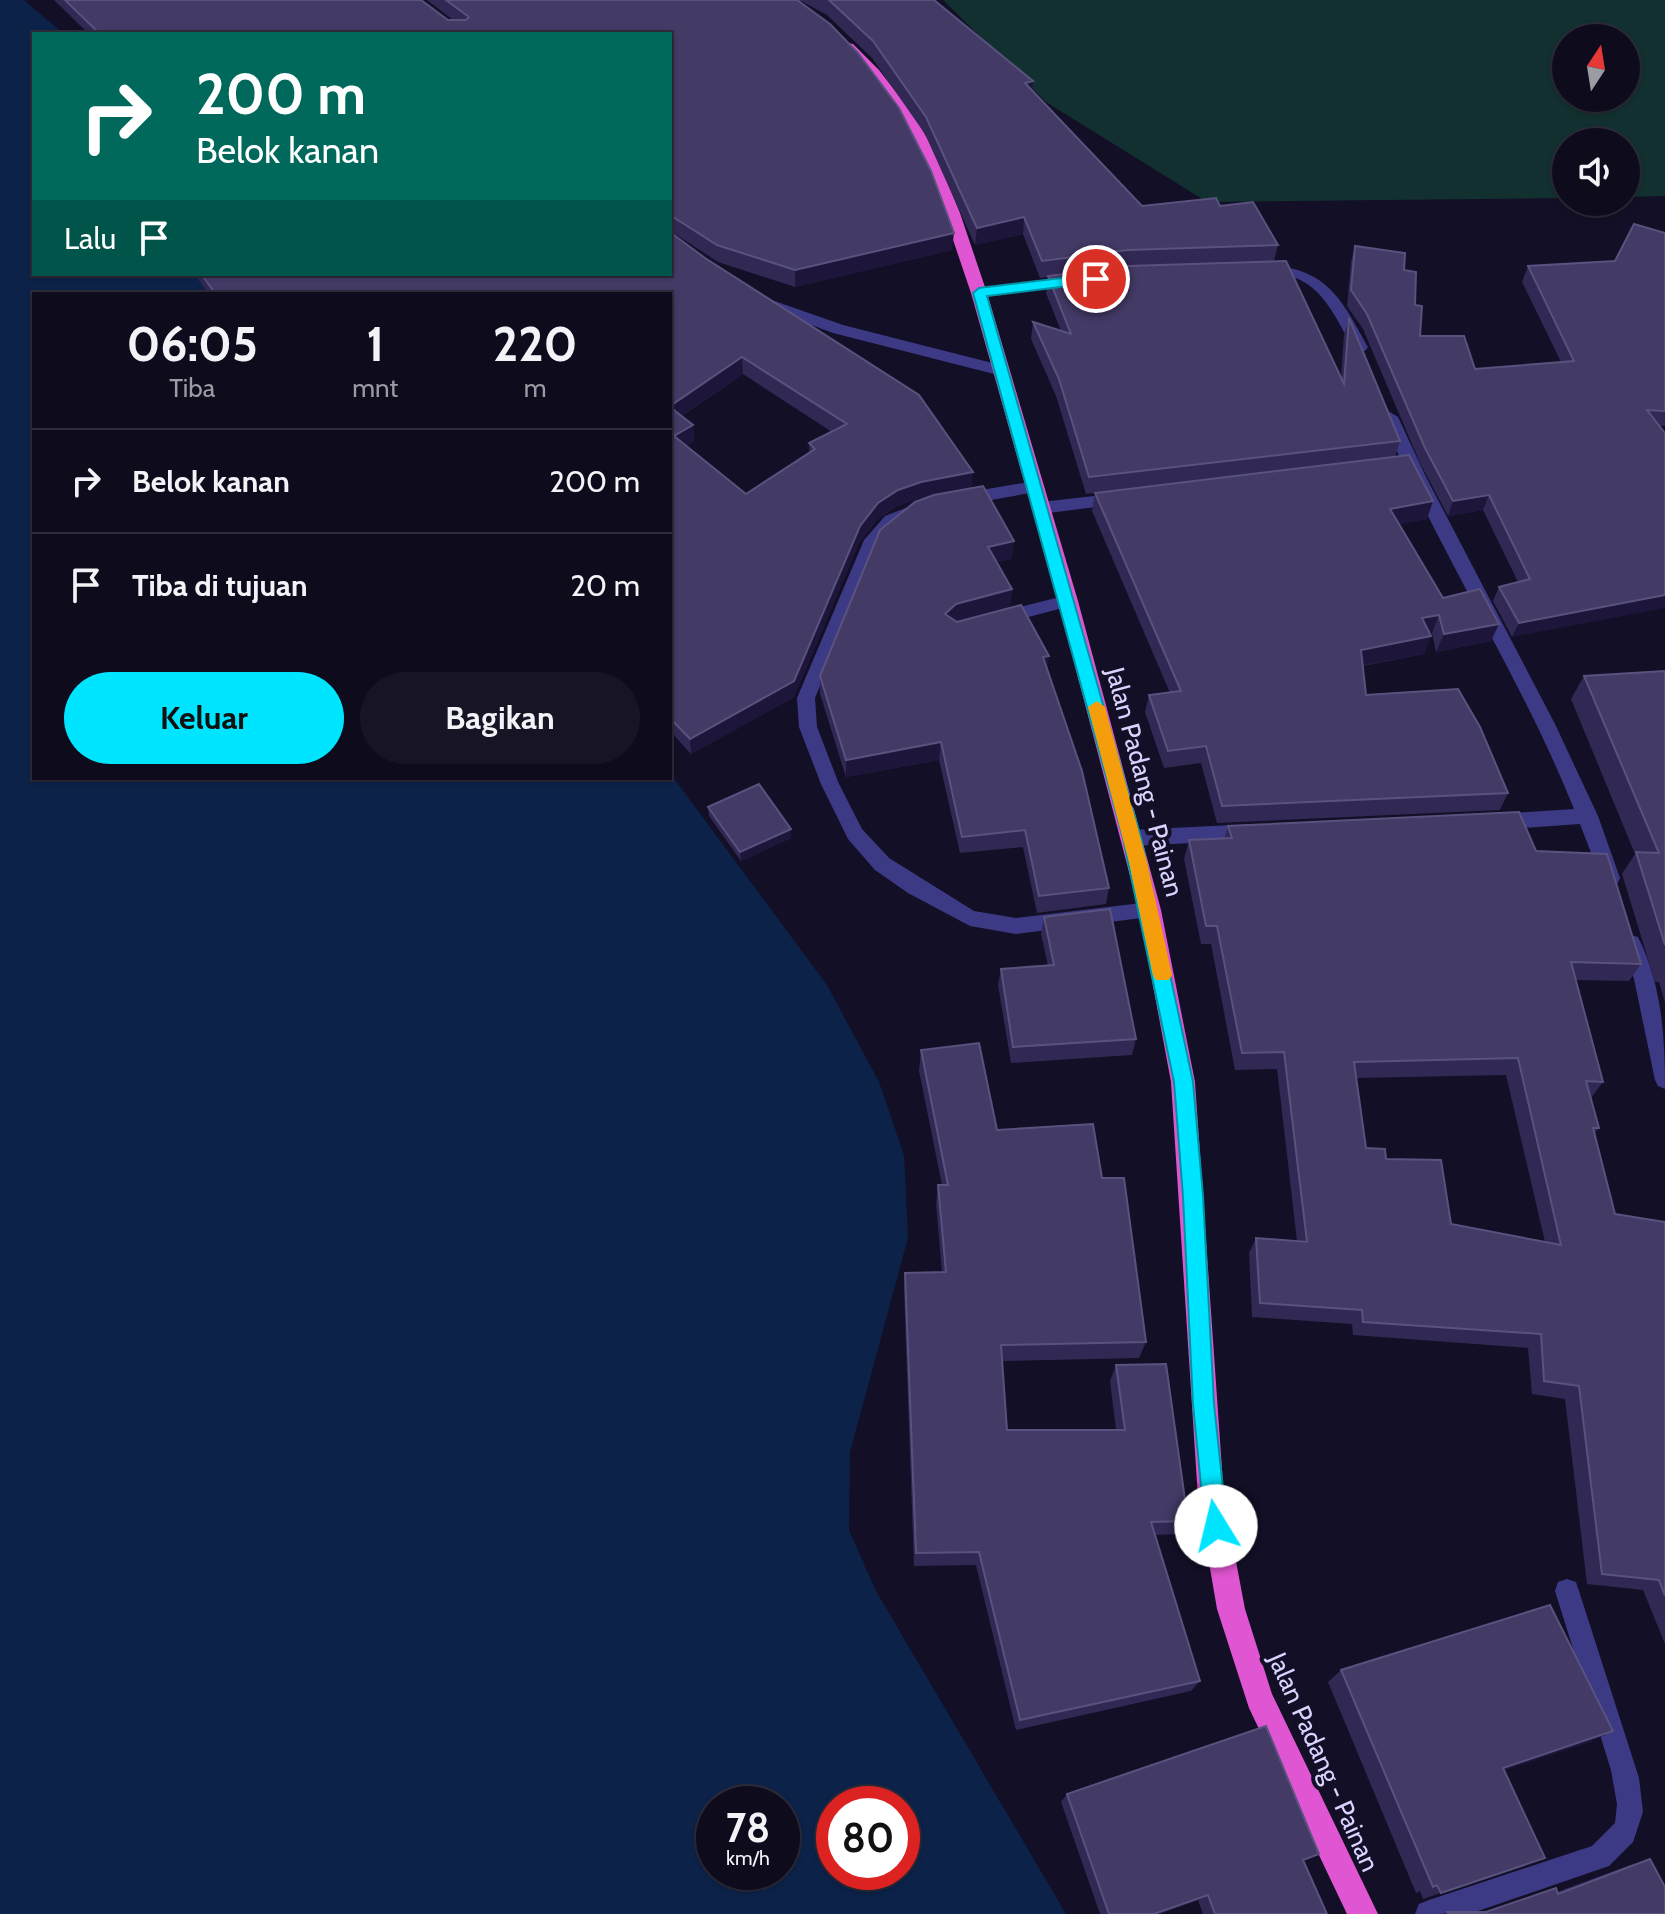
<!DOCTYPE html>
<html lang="id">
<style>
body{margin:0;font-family:Cabin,sans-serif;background:#171425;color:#f1f3f6;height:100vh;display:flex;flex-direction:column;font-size:30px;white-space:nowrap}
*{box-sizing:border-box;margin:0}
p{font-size:26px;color:#9b9ba3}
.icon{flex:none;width:44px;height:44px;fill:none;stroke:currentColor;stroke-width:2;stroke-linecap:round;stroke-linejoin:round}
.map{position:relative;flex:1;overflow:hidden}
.side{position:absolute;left:32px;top:292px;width:640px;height:488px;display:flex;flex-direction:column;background:#0e0b1c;border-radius:0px;box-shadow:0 2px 6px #0004,0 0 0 2px #2e2b3b}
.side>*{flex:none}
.top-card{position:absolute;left:32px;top:32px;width:640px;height:244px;border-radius:0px;box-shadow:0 2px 6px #0004,0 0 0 2px #2e2b3b;background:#00695c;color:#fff;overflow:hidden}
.needle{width:52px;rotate:12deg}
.tools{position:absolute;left:1552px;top:24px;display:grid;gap:16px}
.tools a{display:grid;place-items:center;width:88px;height:88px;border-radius:50%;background:#0e0b1c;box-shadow:0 2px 6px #0004,0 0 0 2px #2e2b3b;font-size:40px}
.speed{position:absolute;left:696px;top:1786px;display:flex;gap:16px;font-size:40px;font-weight:700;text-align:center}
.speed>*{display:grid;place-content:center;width:104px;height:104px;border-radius:50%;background:#0e0b1c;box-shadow:0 2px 6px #0004,0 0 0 2px #2e2b3b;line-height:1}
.speed small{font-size:20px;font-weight:400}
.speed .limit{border:12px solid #d22;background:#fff;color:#111}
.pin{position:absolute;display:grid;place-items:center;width:68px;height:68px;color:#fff;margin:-34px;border:4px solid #fff;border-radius:50%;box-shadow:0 2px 8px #0007}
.me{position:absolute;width:88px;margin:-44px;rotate:351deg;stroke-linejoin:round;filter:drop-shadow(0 0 6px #0008)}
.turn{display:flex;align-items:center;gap:28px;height:168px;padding:0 32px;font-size:36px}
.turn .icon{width:104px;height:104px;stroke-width:2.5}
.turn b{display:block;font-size:56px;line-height:68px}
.then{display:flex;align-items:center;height:76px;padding:0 32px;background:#0003;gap:16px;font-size:30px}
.eta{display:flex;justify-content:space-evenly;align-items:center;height:136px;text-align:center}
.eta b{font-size:48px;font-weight:700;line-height:56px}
.button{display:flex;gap:16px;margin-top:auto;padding:16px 32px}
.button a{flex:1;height:92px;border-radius:48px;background:#00e5ff;color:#111;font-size:32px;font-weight:700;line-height:92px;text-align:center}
.button a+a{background:#171425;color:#f1f3f6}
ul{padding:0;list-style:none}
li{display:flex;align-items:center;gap:24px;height:104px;padding:0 32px;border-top:2px solid #2e2b3b}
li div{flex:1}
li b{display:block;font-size:30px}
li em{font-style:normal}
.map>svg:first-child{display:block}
</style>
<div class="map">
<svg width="1665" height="1914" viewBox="0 0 1665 1914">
<rect width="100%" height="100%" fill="#130f26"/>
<!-- green -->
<path fill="#12302f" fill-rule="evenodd" d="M943 0H1665V196L1626 197V142H1566V198L1207 202 1046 102ZM1566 38H1626V98H1566Z"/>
<!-- water -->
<path fill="#0c2248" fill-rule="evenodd" d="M0 0H24L64 34H34V274H275L291 294H34V778H670V773L827 985 879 1082 904 1155 908 1238 850 1452 849 1530 876 1591 1066 1914H0ZM714 1804H782V1872H714ZM834 1804H902V1872H834Z"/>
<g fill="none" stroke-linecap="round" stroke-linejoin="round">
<!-- minor -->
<g fill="#3d3a85" fill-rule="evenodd">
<path d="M1266 265C1327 268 1341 298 1368 347L1365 351H1355C1338 324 1326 288 1293 277 1283 274 1271 276 1261 273L1259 270Z"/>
<path d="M1071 277 1076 279V285L979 298 971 293 979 288Z"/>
<path d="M766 298 843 325 1008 367 1010 371 1002 376 833 333 761 306 758 303Z"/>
<path d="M1390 412 1398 417 1426 477 1555 724 1598 816 1620 878 1617 884H1603L1580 824 1497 830 1490 827 1487 822 1490 817 1497 814 1574 809C1520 674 1438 552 1382 417Z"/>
<path d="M1035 481 1041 483 1043 487 1041 491 964 505 956 499 964 493Z"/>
<path d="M1121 493 1129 499 1127 503 1041 514 1033 508 1041 502Z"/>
<path d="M921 502 929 508 927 512 897 524 877 547 815 698 817 727 839 784 862 829 889 858 974 911 1016 918 1150 902 1157 904 1160 910 1157 916 1016 934 970 926 908 893 875 870 848 839 821 784 799 727 797 698 864 540 885 516Z"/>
<path d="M1068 595 1077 601 1074 605 998 625 989 619 992 614Z"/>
<path d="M1253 824 1260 827 1263 832 1260 837 1253 840 1132 846 1125 843 1122 838 1125 833 1132 830Z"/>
<path d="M1631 935 1638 937C1662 985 1665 1037 1665 1089L1658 1086 1655 1080 1634 979 1621 943 1624 937Z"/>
<path d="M1567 1579 1576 1582 1579 1591 1639 1778 1643 1812 1633 1842 1609 1866 1469 1914H1415L1419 1904 1429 1900 1592 1846 1615 1823 1617 1804 1611 1770 1555 1591 1558 1582Z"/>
</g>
<!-- trunk -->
<path fill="#e055d1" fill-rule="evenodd" d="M848 43 853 44 879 70 913 114 934 150 960 213 987 293 1078 601 1161 910 1195 1082 1224 1498 1245 1609 1272 1694 1378 1914H1347L1249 1708 1217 1609 1198 1498 1171 1082 1139 910 1058 601 971 293 944 213 918 150 898 115 869 76 841 47Z"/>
</g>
<!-- wall -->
<g fill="#312854" fill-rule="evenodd">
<path d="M54 0H421L448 20H453L427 0H934L1033 81 1032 90 1142 206H1220L1278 245 1274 261 1341 377 1344 335 1349 318 1400 441 1395 457 1427 519 1399 524 1443 598 1491 641 1436 652 1432 633H1430L1424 654 1363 666 1366 695 1508 793 1500 810 1217 823 1201 763 1164 768 1145 712 1149 695 1170 693 1092 511 1095 493 1149 486 1086 494 1056 396 1031 339 1033 322 1061 331 1046 293 1048 277 1040 278 1023 234 975 245 925 134 872 58 827 15 803 2 799 1 952 250 795 287 718 262 672 232H670L972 488 1014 541 1011 559 997 562 1012 589 1010 607 1047 670 1109 888 1106 904 1037 913 1023 847 960 853 939 760 846 777 820 694V676L930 496 920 498 897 506 878 519 859 543 794 697 691 754 670 731V294H209L194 274H670V34H89ZM743 374 832 432 809 443V452L746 494 687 446 694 442 693 425 682 416Z"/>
<path d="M1665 233V426H1660L1512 637 1493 601 1499 587 1518 582 1483 510 1448 516 1420 463 1363 329 1347 306 1351 262 1355 246 1404 270 1415 305 1420 336 1475 369 1561 362 1522 282 1528 266 1615 261Z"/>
<path d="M1665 671V1003L1659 982H1655L1622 874 1635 854 1571 699 1584 676Z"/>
<path d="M708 807 791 829V838L741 861 709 816Z"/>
<path d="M1228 826 1536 851 1641 964 1629 981 1576 980 1603 1082 1591 1098 1599 1128 1595 1133 1615 1214 1665 1222V1644L1643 1590 1587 1584 1565 1399 1532 1394 1528 1348 1353 1335 1352 1324 1252 1317 1249 1253 1256 1238 1297 1241 1277 1069 1235 1070 1211 944H1201L1184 859 1189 840 1224 839ZM1506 1075 1545 1242 1451 1224 1386 1159 1366 1148 1356 1078Z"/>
<path d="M1044 917 1136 1039 1132 1055 1011 1063 998 985 1001 969 1048 966 1041 934Z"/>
<path d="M921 1050 997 1130 1102 1178 1146 1342 1139 1358 1002 1361 1007 1430H1116L1110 1381 1116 1365 1188 1521 1180 1534 1155 1535 1200 1681 1191 1691 1016 1730 976 1565 914 1566 904 1290 905 1273 942 1272 936 1204 938 1185H942L919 1071Z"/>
<path d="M1341 1670 1592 1741 1504 1770 1545 1858 1423 1899 1420 1891 1416 1893 1328 1682Z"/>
<path d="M1067 1794 1303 1862 1327 1914H1203L1198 1900 1160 1914H1100L1061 1802Z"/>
<path d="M1650 1859 1665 1914H1441L1447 1912H1484L1556 1888 1557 1892 1630 1865Z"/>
</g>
<!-- shaded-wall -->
<g fill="#1d163a">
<path d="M1033 81 1031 98 1025 83Z"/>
<path d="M1024 217 1023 234 975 245 977 228Z"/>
<path d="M954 233 952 250 795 287V270Z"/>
<path d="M742 357 743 374 671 423 670 406Z"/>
<path d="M693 425 694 442 676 453 674 436Z"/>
<path d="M973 472 972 489 920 498 897 506 878 519 859 543 794 697 691 754 690 739 878 503 898 490 921 482Z"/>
<path d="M1489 495 1483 510 1448 516 1453 501Z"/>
<path d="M1433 501 1427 519 1384 527 1390 509Z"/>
<path d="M1014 541 1011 559 987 565 988 547Z"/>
<path d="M1012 589 1010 607 954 622 945 614 956 604Z"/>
<path d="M1665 595V608L1512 637 1519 623Z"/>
<path d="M1439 615 1432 633 1415 636 1422 618Z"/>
<path d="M1499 624 1491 641 1436 652 1444 634Z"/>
<path d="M1431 636 1424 654 1354 667 1361 650Z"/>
<path d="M1049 656 1047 674 1043 657Z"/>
<path d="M941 742 939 760 846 777V760Z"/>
<path d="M791 829V838L741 861 740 852Z"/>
<path d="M1613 1731 1592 1741 1485 1777 1503 1768Z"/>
<path d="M1208 1895 1198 1900 1160 1914H1154Z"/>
</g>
<!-- building -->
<g fill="#433a66" stroke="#5a527e" stroke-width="2" fill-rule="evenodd">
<path d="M65 0H421L448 20H466L469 17 446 0H797L830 24 858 53 899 108 931 171 954 233 795 270 717 245 670 215V34H100Z"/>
<path d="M829 0H934L1033 81 1025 83 1142 206 1216 198 1220 206 1253 202 1278 245 1128 250 1042 261 1024 217 977 228 926 117 873 41Z"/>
<path d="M1634 224 1665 233V411L1647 410 1665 433V595L1519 623 1499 587 1530 579 1489 495 1453 501 1425 448 1367 314 1351 290 1355 246 1405 253 1404 270 1416 272 1415 305 1422 306 1420 336H1464L1475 369 1574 361 1528 266 1615 261Z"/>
<path d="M670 232 705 258 919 395 973 472 921 482 898 490 878 503 860 526 794 681 690 739 670 718V407L693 425 674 436 746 494 815 449 809 443 847 424 742 357 670 406V294H216L201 274H670Z"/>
<path d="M1286 261 1344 384 1349 318 1400 441 1089 477 1059 379 1033 322 1071 334 1048 276 1128 266Z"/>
<path d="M1409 455 1433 501 1390 509 1443 598 1480 589 1499 624 1444 634 1439 615 1422 618 1431 636 1361 650 1366 695 1458 689 1480 727 1508 793 1222 806 1206 746 1168 751 1149 695 1181 691 1095 493Z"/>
<path d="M983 486 1014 541 988 547 1012 589 956 604 945 614 957 622 1021 605 1049 656 1043 657 1082 771 1109 888 1039 896 1025 830 962 837 941 742 846 760 820 676 880 530 915 502 934 495Z"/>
<path d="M1665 671V945L1636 852 1659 853 1584 676Z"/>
<path d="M759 784 791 829 740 852 708 807Z"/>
<path d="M1519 812 1536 851 1607 854 1641 964 1571 962 1603 1082 1586 1081 1599 1128H1593L1615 1214 1665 1222V1596L1659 1580 1602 1574 1579 1386 1544 1381 1541 1334 1363 1322 1362 1310 1260 1303 1256 1238 1307 1242 1284 1052 1242 1053 1217 926H1206L1189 840 1232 838 1228 826ZM1518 1058 1561 1245 1451 1224 1441 1160 1386 1159 1385 1149 1366 1148 1354 1062Z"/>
<path d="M1110 909 1136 1039 1013 1047 1001 969 1054 965 1044 917Z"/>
<path d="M979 1043 997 1130 1093 1124 1102 1178H1124L1146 1342 1001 1345 1007 1430H1125L1116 1365 1166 1364 1188 1521 1151 1522 1200 1681 1020 1720 979 1552 916 1553 905 1273 946 1272 938 1185H948L921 1050Z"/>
<path d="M1550 1605 1613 1731 1503 1768 1545 1858 1441 1893 1437 1885 1433 1887 1341 1670Z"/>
<path d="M1266 1726 1319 1854 1303 1860 1327 1914H1215L1208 1895 1154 1914H1109L1067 1794Z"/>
<path d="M1650 1859 1665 1887V1914H1448L1447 1912H1486L1556 1888 1558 1894Z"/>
</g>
<!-- route -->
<path fill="#00e5ff" stroke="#0095a6" stroke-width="2" d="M1096 274 1103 279 1101 282 987 296 1141 838 1193 1082 1203 1196 1214 1404 1227 1526 1224 1533 1216 1537 1208 1533 1205 1526 1193 1404 1183 1196 1174 1082 1123 838 973 293 979 288Z"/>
<!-- slow -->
<path fill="#f59e0b" d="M1097 701 1105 707 1147 862 1172 975 1169 980H1156L1153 975 1129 862 1088 707Z"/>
<g text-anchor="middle" stroke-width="8" stroke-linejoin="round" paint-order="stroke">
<!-- street labels -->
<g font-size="26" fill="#d9d4ff" stroke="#130f26">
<text transform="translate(1145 782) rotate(75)" y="9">Jalan Padang - Painan</text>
<text transform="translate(1324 1762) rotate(66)" y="9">Jalan Padang - Painan</text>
</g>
</g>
</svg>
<div class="tools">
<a><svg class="needle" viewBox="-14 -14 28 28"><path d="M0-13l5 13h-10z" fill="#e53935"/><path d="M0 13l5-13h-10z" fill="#9b9ba3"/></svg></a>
<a><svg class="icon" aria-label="sound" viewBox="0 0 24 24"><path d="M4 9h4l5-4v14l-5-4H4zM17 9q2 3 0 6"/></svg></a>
</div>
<div class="speed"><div>78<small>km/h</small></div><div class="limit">80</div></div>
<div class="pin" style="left:1096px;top:279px;background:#d93025"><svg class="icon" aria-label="arrive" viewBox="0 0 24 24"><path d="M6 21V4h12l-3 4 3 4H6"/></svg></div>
<svg class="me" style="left:1216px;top:1526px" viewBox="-20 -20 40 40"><circle r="19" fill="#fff"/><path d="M0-13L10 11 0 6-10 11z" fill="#00e5ff"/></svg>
<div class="top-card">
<div class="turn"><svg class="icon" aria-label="right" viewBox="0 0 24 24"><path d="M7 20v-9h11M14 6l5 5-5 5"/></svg><div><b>200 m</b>Belok kanan</div></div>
<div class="then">Lalu<svg class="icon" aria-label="arrive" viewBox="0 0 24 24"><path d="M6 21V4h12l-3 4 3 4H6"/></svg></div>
</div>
<section class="side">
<div class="eta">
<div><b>06:05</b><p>Tiba</p></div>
<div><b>1</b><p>mnt</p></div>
<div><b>220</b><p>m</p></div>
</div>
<ul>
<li><svg class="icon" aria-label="right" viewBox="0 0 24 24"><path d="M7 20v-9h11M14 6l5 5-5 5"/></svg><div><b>Belok kanan</b></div><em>200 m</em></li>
<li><svg class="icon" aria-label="arrive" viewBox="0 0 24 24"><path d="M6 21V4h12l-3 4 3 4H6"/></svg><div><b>Tiba di tujuan</b></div><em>20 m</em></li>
</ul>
<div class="button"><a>Keluar</a><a>Bagikan</a></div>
</section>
</div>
